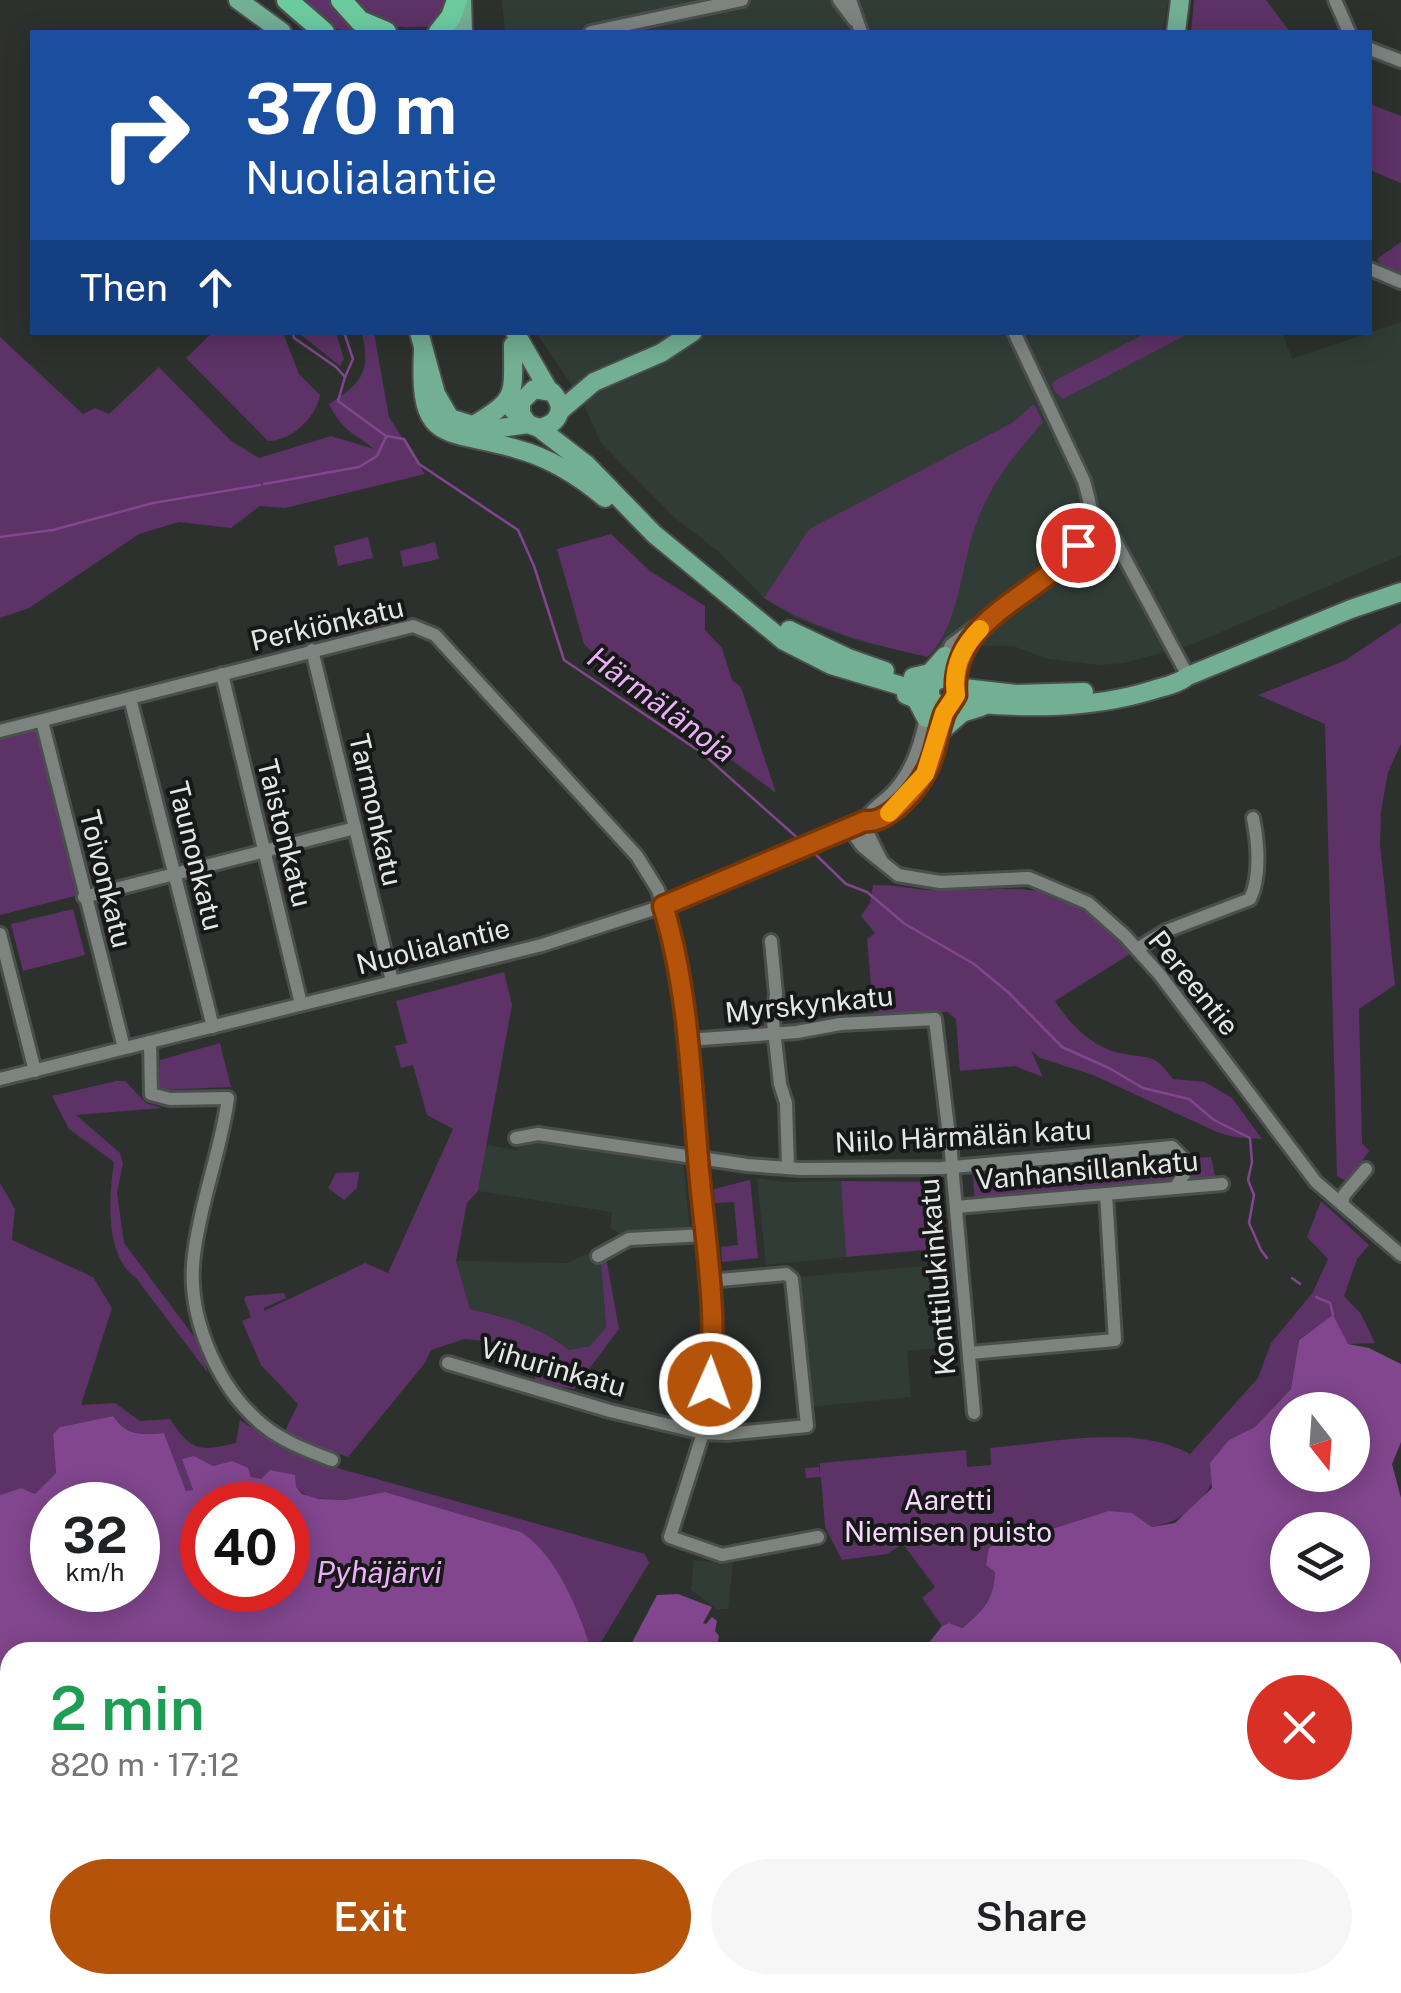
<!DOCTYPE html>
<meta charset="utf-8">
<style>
body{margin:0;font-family:"Public Sans",sans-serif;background:#f6f6f6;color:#202124;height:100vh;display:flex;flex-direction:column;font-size:38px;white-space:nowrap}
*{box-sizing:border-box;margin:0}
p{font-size:32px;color:#757577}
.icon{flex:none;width:55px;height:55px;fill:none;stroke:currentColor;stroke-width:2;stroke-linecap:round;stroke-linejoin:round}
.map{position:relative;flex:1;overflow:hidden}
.side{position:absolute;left:0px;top:1642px;width:1402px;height:352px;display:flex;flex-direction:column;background:#fff;border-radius:30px 30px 0 0;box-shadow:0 5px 25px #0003}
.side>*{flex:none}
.hud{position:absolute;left:30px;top:30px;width:1342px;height:305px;border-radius:0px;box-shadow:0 5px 25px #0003;background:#1a4fa0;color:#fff;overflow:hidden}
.needle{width:65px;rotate:163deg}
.controls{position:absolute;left:1270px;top:1392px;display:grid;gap:20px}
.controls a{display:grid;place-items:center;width:100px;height:100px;border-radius:50%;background:#fff;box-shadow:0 5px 25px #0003;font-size:50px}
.speed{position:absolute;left:30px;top:1482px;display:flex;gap:20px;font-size:50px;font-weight:700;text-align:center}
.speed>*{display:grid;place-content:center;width:130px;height:130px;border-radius:50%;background:#fff;box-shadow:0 5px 25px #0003;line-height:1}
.speed small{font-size:25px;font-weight:400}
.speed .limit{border:15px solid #d22;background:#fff;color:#111}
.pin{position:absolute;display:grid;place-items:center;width:85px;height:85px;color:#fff;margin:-42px;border:5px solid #fff;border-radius:50%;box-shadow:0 2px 10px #0007}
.me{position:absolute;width:110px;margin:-55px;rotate:2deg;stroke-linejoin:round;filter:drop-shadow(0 0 8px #0008)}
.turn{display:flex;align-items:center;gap:35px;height:210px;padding:0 50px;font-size:45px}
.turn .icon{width:130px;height:130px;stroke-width:2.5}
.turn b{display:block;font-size:70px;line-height:85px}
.then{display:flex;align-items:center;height:95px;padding:0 50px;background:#0003;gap:20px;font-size:38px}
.round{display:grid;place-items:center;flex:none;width:105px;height:105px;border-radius:52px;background:#f6f6f6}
.summary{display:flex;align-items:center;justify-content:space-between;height:170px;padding:0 50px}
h1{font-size:60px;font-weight:600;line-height:75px;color:#1e9e55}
.button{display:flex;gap:20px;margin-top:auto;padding:20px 50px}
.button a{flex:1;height:115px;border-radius:60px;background:#b45309;color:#fff;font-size:40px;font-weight:600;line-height:115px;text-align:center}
.button a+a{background:#f6f6f6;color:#202124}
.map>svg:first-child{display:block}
</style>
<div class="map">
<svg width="1401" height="1993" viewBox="0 0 1401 1993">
<rect width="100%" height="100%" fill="#2c312e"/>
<!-- built -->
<g fill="#313c37">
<path d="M502 0H1168V3L1163 32H505Z"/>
<path d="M1401 322V555L1193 644 1124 663 1100 665 1048 659 1013 646 940 645 928 657 858 641 796 618 764 598 718 551 675 518 601 443 581 398 536 333 1282 332 1292 359Z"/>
<path d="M520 1138 683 1161 690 1231 625 1236 610 1228 612 1212 478 1191 486 1145 517 1150Z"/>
<path d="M757 1178 786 1182 841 1181 846 1257 766 1265Z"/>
<path d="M600 1248 606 1327 590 1346 569 1350 558 1341 498 1315 470 1309 456 1261 567 1263Z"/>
<path d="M949 1264 956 1346 907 1351 911 1397 809 1407 798 1277Z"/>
<path d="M694 1560 733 1563 728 1609H717L691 1590Z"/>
</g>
<!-- green -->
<g fill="#5d3266">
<path d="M301 0H334L371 32C331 32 328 28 301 0Z"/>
<path d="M349 0H451L435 26C398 28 376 31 349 0Z"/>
<path d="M1194 0H1266L1290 32H1191Z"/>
<path d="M1370 104 1401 116V183L1370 170Z"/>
<path d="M1401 242V274L1381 266 1377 259Z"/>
<path d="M213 332 283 333 299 374 320 395C316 418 291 441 268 441L186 358Z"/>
<path d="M299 333H336L344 359 340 366Z"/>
<path d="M362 333H374L389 417 425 474 285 508 260 506 231 528 179 522 139 534 29 608 0 618V337L83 414 95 408 109 414 159 367 230 440 259 458 331 436 374 449C353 432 343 432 329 404 362 383 371 372 362 333Z"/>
<path d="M1146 333H1190L1063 399 1055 392 1052 383 1056 380Z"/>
<path d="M1034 404 1043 422C1017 452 992 481 978 519 960 563 962 621 928 657 870 644 816 630 764 598L809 529 1012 423Z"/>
<path d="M611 534 650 571 705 606V630L722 648 732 680 741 687 776 793 609 669 584 644 557 549Z"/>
<path d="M368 537 373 558 338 566 334 546Z"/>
<path d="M435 542 439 559 403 567 400 551Z"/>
<path d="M1401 623V744L1388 772 1381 812 1380 845 1395 985 1359 1009 1362 1143 1369 1151 1348 1182 1337 1176 1325 724 1258 695 1344 661Z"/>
<path d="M37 727 79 895 0 915V736Z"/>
<path d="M873 885C894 884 914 890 935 890 1036 891 1054 873 1130 954L1055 1001C1070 1025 1095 1050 1125 1054 1153 1059 1154 1054 1173 1079L1205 1082 1232 1098 1262 1139 1234 1137 1217 1132 1093 1075 1040 1058 1031 1050 1043 1077 1015 1066 960 1071 956 1019 947 1012 874 1018 867 939 875 933 861 916 870 903Z"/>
<path d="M73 909 85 955 23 971 11 924Z"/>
<path d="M504 972 512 1005 478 1191 467 1203 456 1261 470 1309C504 1316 542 1328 569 1350L590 1346 606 1327 600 1248 607 1263 619 1329 574 1389 535 1382V1365L514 1344 464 1339 431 1350 425 1363 348 1457 284 1433 298 1404 261 1365 242 1321 251 1317 244 1299 246 1296 284 1293 286 1298 264 1308V1311L365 1263 388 1273 453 1129 427 1115 413 1065 401 1068 395 1046 407 1043 396 1001Z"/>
<path d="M220 1043 231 1087 161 1090 159 1086 160 1060Z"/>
<path d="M116 1081H125L146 1103 162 1108 76 1115 120 1153 123 1163 117 1193 124 1243 198 1342 208 1373 136 1278C104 1255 109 1197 114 1162L69 1129 52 1096Z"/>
<path d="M1165 1153 1177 1164 1174 1179 1167 1184 975 1200 972 1169Z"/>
<path d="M1211 1157 1216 1180 1190 1183 1188 1158Z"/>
<path d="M359 1172 357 1188 344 1200 328 1188 336 1173Z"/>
<path d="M750 1180 758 1258 722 1262 721 1247 738 1245 734 1202 715 1203 714 1189Z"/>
<path d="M841 1181 941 1182 947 1248 846 1257Z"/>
<path d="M0 1183 15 1209 12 1240 93 1277 112 1308 81 1405 115 1403 140 1421 170 1419C191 1451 199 1452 236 1443L240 1420 285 1449 341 1469 645 1554 649 1563 595 1652H583L589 1643C572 1609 552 1552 521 1532L385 1492 345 1500 311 1498 270 1471 261 1480 250 1477 232 1461 213 1466 194 1457 183 1459 193 1491H186L164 1433C140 1435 127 1436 113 1416L69 1425 53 1434 56 1473 35 1494 21 1488 0 1495Z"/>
<path d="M1321 1201 1369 1245 1357 1259 1344 1296 1361 1314 1375 1343 1348 1344 1321 1325 1299 1339 1291 1389 1255 1427 1229 1440C1214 1483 1202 1518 1152 1527L1132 1513 1006 1537 990 1548 986 1565 995 1572C994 1600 983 1611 961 1628L949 1623 942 1626 922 1598 935 1587 903 1544 887 1554 842 1560 825 1527 821 1477 806 1478 805 1468 819 1467 820 1475V1463L966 1450 967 1467 991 1465 990 1448C1051 1443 1135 1423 1190 1454L1258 1378 1271 1343 1313 1292 1328 1259 1307 1237Z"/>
</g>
<!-- water -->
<g fill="#82468e" fill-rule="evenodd">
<path d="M1333 1315 1348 1344 1369 1348 1401 1364V1442L1392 1464 1401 1498V1993H0V1495L21 1488 35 1494 56 1473 53 1434 60 1427 113 1416C127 1436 140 1435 164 1433L186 1491 193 1490 182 1459 194 1456 213 1466 232 1461 248 1468 251 1477 261 1479 270 1470 295 1475 296 1487 302 1494 319 1499 345 1500 385 1492 521 1532C556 1555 576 1605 589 1643L583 1652H10V1985H1392V1652H922L942 1626 949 1623 962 1628C983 1611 994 1600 995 1572L986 1565 989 1548 1006 1537 1055 1528 1109 1511 1132 1513 1152 1527 1175 1523 1212 1488 1210 1463 1229 1440 1255 1427 1291 1389 1299 1340ZM1288 1410H1352V1475H1288ZM52 1505H138V1590H52ZM202 1505H288V1590H202ZM1288 1530H1352V1595H1288Z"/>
<path d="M678 1594 712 1607 703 1623 706 1624 712 1617 717 1621 715 1631 719 1636 716 1648 726 1652H627L657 1595Z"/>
</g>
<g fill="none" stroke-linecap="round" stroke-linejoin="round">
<!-- stream -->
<g stroke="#82468e" stroke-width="2.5">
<path d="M293 332 294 338 336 367 345 377 338 401 386 436 404 439 419 464 518 530 534 566 564 660 702 753 801 841"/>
<path d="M344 332 353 359 345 377"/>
<path d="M264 484 359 467 377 456 386 437"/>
<path d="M0 537 53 530 153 503 260 485"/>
<path d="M810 849 846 884 867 892 905 924 974 964 1009 993 1062 1047 1109 1068 1143 1088 1189 1099 1214 1120 1250 1138 1252 1162 1248 1180 1254 1195 1249 1223 1261 1250 1267 1258"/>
<path d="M1292 1278 1300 1284"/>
<path d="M1316 1297 1330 1303 1333 1315"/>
</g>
<defs>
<g id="minor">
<path d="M839 0 854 20"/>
<path d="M850 0 861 32"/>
<path d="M1335 0 1349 32"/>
<path d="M591 32 742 0"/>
<path d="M1370 49 1401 61"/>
<path d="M1370 269 1401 282"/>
<path d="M1089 526 1109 529 1188 676"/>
<path d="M312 650 392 981"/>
<path d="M222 674 301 1004"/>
<path d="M937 680 951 645 975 627"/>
<path d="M953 683C956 671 959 657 965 646 993 597 1069 583 1088 527 1094 512 1088 496 1084 481L1014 332"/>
<path d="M130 698 213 1027"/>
<path d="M42 721 124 1048"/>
<path d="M0 731 413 626 435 635 637 856 658 890 678 955 713 1336 711 1384 703 1433 670 1537 722 1555 818 1537"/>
<path d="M865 821C870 809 884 802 893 792 914 770 922 739 928 709"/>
<path d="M862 822 881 860"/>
<path d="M849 828 862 846 898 875 940 882 1029 878 1088 903 1125 936 1160 975 1316 1182 1401 1255"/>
<path d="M84 897 355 828"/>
<path d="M0 934 35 1071"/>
<path d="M771 941 776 994 773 1021 780 1084 786 1103 788 1168"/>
<path d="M1137 949 1166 931 1250 899C1261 876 1258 842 1253 818"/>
<path d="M687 1040 797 1032 840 1024 935 1019 951 1153 974 1413"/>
<path d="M150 1042 151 1094 170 1099 228 1098C221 1151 200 1202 194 1255 186 1315 217 1388 264 1426 284 1442 309 1451 332 1460"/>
<path d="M0 1079 542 945 663 906 865 821 880 820 925 773 948 705"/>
<path d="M516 1138 538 1134 747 1165 800 1169 942 1168 1172 1147 1182 1157 1185 1173 1175 1188"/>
<path d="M1342 1204 1344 1195 1366 1169"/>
<path d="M956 1207 1222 1184"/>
<path d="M598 1256 629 1239 705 1235"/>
<path d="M970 1353 1115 1340 1106 1194"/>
<path d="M448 1363 610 1411 703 1433 726 1434 807 1426 792 1279 786 1274 709 1281"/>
</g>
<g id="major">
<path d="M238 0 282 32"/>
<path d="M462 0 463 32"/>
<path d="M1176 32 1180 0"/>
<path d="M419 332 436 394 450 418 488 430 528 424"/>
<path d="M515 332 548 389"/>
<path d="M423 350C418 446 444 428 517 449 550 458 579 476 605 498"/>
<path d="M521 401V414L528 424 539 428 587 465 654 534 784 641 831 665 929 694"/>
<path d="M513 410 534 389 552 392C566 407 560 424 539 428"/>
<path d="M560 411 594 382 661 353 693 332"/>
<path d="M472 426C518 398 513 397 513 345"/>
<path d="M789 630 848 658 885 671"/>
<path d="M913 677 930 673 945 656"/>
<circle cx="943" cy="692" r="13"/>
<path d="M955 687 1016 694 1084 692"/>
<path d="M906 695 916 699 926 718"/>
<path d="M953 701C1020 709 1088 710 1153 690 1166 686 1178 684 1188 676L1351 609 1401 592"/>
<path d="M939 733 962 713 981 707"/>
</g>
<g id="highway">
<path d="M287 0 324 32"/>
<path d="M341 0 360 21 386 32"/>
<path d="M439 32 451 17 457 0"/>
</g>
</defs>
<!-- minor casing -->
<use href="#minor" stroke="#4a4f4d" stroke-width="18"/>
<!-- major casing -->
<use href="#major" stroke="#4a4f4d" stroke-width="22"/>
<!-- highway casing -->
<use href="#highway" stroke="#4a4f4d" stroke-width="25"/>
<!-- minor -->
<use href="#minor" stroke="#7d8480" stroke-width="12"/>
<!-- major -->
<use href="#major" stroke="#73af92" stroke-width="18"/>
<!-- highway -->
<use href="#highway" stroke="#6ccb9e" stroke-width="20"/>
</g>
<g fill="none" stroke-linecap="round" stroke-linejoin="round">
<defs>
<path id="route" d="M710 1384C718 1313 705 1240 699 1170 691 1082 689 991 663 906L865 821C889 824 918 788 928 768 936 751 938 732 944 715 947 707 952 703 956 695 950 616 1038 599 1078 545"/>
</defs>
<!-- route casing -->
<use href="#route" stroke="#753606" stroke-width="25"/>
<!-- route -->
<use href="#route" stroke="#b45309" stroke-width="18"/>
<!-- slow -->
<path stroke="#f59e0b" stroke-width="18" d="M889 813 925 774 944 713 956 695C952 670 961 648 980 629"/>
</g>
<g text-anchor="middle" stroke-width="8" stroke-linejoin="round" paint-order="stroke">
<!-- street labels -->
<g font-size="28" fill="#e3e7e5" stroke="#161917">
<text transform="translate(327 624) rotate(-13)" y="10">Perkiönkatu</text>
<text transform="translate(376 810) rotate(77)" y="10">Tarmonkatu</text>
<text transform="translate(285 833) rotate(76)" y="10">Taistonkatu</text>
<text transform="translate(196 856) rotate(76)" y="10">Taunonkatu</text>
<text transform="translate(106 879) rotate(76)" y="10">Toivonkatu</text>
<text transform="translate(433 946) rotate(-14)" y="10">Nuolialantie</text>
<text transform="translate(1194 983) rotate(51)" y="10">Pereentie</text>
<text transform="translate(809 1004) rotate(-6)" y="10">Myrskynkatu</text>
<text transform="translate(963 1136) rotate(-3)" y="10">Niilo Härmälän katu</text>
<text transform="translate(1087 1170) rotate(-5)" y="10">Vanhansillankatu</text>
<text transform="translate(937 1277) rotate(-95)" y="10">Konttilukinkatu</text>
<text transform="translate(553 1367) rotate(16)" y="10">Vihurinkatu</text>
</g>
<!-- park labels -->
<g font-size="28" fill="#f7d7fe" stroke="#161917">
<text x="948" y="1510">Aaretti<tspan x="948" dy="32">Niemisen puisto</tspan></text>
</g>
<!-- water labels -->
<g font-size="30" font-style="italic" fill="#eeaefb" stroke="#161917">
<text transform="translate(661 705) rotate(36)" y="10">Härmälänoja</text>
<text x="379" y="1583">Pyhäjärvi</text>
</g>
</g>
</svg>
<div class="controls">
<a><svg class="needle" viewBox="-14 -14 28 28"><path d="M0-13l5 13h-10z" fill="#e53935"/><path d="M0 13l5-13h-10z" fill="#757577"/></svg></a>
<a><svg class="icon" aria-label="layers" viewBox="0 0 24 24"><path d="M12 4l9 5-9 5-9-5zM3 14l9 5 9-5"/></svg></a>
</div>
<div class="speed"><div>32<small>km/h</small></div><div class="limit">40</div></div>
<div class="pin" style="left:1078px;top:545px;background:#d93025"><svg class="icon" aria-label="arrive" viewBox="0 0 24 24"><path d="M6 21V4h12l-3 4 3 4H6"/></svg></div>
<svg class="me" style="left:710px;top:1384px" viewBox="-20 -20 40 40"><circle r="17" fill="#b45309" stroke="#fff" stroke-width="3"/><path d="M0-11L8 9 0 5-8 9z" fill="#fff"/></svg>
<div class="hud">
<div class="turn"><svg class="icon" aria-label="right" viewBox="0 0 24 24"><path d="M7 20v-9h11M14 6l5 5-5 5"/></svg><div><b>370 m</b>Nuolialantie</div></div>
<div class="then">Then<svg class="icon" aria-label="ahead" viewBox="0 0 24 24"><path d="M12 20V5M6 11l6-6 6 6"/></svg></div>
</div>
<section class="side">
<div class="summary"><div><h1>2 min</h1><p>820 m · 17:12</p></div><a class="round" style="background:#d93025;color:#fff"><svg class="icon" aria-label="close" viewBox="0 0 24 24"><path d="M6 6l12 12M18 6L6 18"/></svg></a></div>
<div class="button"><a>Exit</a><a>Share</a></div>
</section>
</div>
